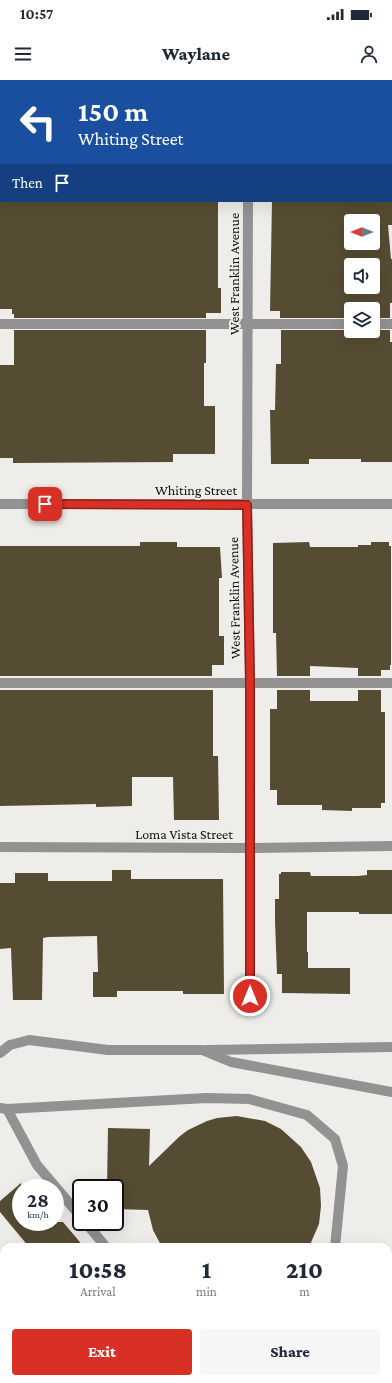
<!DOCTYPE html>
<style>
body{margin:0;font-family:"Crimson Pro",serif;background:#f6f6f7;color:#1f2937;height:100vh;display:flex;flex-direction:column;font-size:15px;white-space:nowrap}
*{box-sizing:border-box;margin:0}
p{font-size:13px;color:#747a83}
.icon{flex:none;width:22px;height:22px;fill:none;stroke:currentColor;stroke-width:2;stroke-linecap:round;stroke-linejoin:round}
.map{position:relative;flex:1;overflow:hidden}
.details{position:absolute;left:0px;top:1163px;width:392px;height:140px;display:flex;flex-direction:column;background:#fff;border-radius:12px 12px 0 0;box-shadow:0 4px 16px #0002}
.details>*{flex:none}
.hud{position:absolute;left:0px;top:0px;width:392px;height:122px;box-shadow:0 4px 16px #0002;background:#1a4fa0;color:#fff;overflow:hidden}
.needle{width:26px;rotate:270deg}
.controls{position:absolute;left:344px;top:134px;display:grid;gap:8px}
.controls a{display:grid;place-items:center;width:36px;height:36px;border-radius:4px;background:#fff;box-shadow:0 4px 16px #0002;font-size:20px}
.speed{position:absolute;left:12px;top:1099px;display:flex;gap:8px;font-size:20px;font-weight:700;text-align:center}
.speed>*{display:grid;place-content:center;width:52px;height:52px;border-radius:50%;background:#fff;box-shadow:0 4px 16px #0002;line-height:1}
.speed small{font-size:10px;font-weight:400}
.speed .limit{border:2px solid #111;border-radius:6px;background:#fff;color:#111}
.pin{position:absolute;display:grid;place-items:center;width:34px;height:34px;color:#fff;margin:-17px;border-radius:8px;box-shadow:0 2px 6px #0006}
.me{position:absolute;width:44px;margin:-22px;rotate:0deg;stroke-linejoin:round;filter:drop-shadow(0 0 3px #0008)}
.turn{display:flex;align-items:center;gap:14px;height:84px;padding:0 12px;font-size:18px}
.turn .icon{width:52px;height:52px;stroke-width:2.5}
.turn b{display:block;font-size:28px;line-height:34px}
.then{display:flex;align-items:center;height:38px;padding:0 12px;background:#0003;gap:8px;font-size:15px}
.eta{display:flex;justify-content:space-evenly;align-items:center;height:68px;text-align:center}
.eta b{font-size:24px;font-weight:800;line-height:28px}
.action{display:flex;gap:8px;margin-top:auto;padding:8px 12px}
.action a{flex:1;height:46px;border-radius:4px;background:#d93025;color:#fff;font-size:16px;font-weight:800;line-height:46px;text-align:center}
.action a+a{background:#f6f6f7;color:#1f2937}
.status{display:flex;justify-content:space-between;align-items:center;height:28px;padding:0 20px;background:#fff;direction:ltr}
.status svg{height:11px;fill:currentColor}
header{display:flex;justify-content:space-between;align-items:center;height:52px;padding:0 12px;background:#fff;font-size:18px;font-weight:800}
.map>svg:first-child{display:block}
</style>
<div class="status"><b>10:57</b><svg viewBox="0 0 49 12"><path d="M0 12V9h3v3zM5 12V6h3v6zM10 12V3h3v9zM15 12V0h3v12zM26 1h20v11H26zM47 4h2v5h-2z"/></svg></div>
<header><svg class="icon" aria-label="menu" viewBox="0 0 24 24"><path d="M4 6h16M4 12h16M4 18h16"/></svg>Waylane<svg class="icon" aria-label="person" viewBox="0 0 24 24"><circle cx="12" cy="8" r="4"/><path d="M4 21q1-7 8-7t8 7"/></svg></header>
<div class="map">
<svg width="392" height="1303" viewBox="0 0 392 1303">
<rect width="100%" height="100%" fill="#eeedea"/>
<!-- building -->
<g fill="#564c33" fill-rule="evenodd">
<path d="M0 121H218V208H221V233H206V238H14V234H12V229H0Z"/>
<path d="M272 121H392V145H388L391 179H392V223H390V238H373V229H351V238H280V231H270ZM351 141H373V163H351ZM351 185H373V207H351Z"/>
<path d="M14 250H206V283H204V326H215V374H173V382L13 383V378H0V285H14Z"/>
<path d="M281 250H390V262H392V382H361V379H309V384H271L270 330H275L276 284H281Z"/>
<path d="M140 462H177V467H220L222 498H219V556H224V585H212V596H0V466H140Z"/>
<path d="M309 462 310 467H358V465H371V462H389V466H391V585H390V590H381V596H358V588L310 586V596H277L276 553H273V463Z"/>
<path d="M0 610H213V676H218L219 740H174L173 697H132V726L96 727V724L0 726Z"/>
<path d="M277 610H310V621H358V610H381V632H385V723H381V728H352V731L322 730V725H277V710H270V629H277Z"/>
<path d="M112 790H131V799H223L224 914H183V911H117V917H93V892H98L97 856 48 857 43 858 42 920H13L11 868 0 869V803H15V793H48V801H112Z"/>
<path d="M367 790H392V834H359V832H307V872H308V888H350V914L282 913V894H277L275 841V819H279V794H281V792H310L311 796H358L367 795Z"/>
<path d="M237 1036 265 1041 281 1049 301 1067 311 1082 320 1108 321 1126 319 1144 309 1167H162L153 1150 148 1130 115 1129V1108H107L108 1048 150 1049 149 1086 180 1056 188 1050 207 1041 217 1038Z"/>
<path d="M21 1103V1142H63L84 1167H29L0 1132V1121Z"/>
</g>
<g fill="none" stroke-linecap="round" stroke-linejoin="round">
<!-- minor -->
<g stroke="#939191" stroke-width="10">
<path d="M247 0V1"/>
<path d="M391 63H392"/>
<path d="M0 65H1"/>
<path d="M248 121 247 425 250 602V916"/>
<path d="M0 244H351"/>
<path d="M373 244H392"/>
<path d="M0 424H392"/>
<path d="M0 603H392"/>
<path d="M0 767 250 768 392 766"/>
<path d="M206 970 392 967"/>
<path d="M0 973 10 965 29 960 108 970H202L231 982 392 1012"/>
<path d="M0 1028 7 1029 206 1018 249 1019 307 1035 335 1059 343 1086 335 1167"/>
<path d="M7 1029 37 1085 81 1137"/>
<path d="M85 1142 106 1167"/>
</g>
<!-- major -->
<g stroke="#4a4847" stroke-width="10">
<path d="M0 1222 4 1226"/>
<path d="M85 1299 90 1303"/>
</g>
</g>
<g fill="none" stroke-linecap="round" stroke-linejoin="round">
<defs>
<path id="route" d="M45 424 247 425 250 602V916"/>
</defs>
<!-- route casing -->
<use href="#route" stroke="#8d1f18" stroke-width="10"/>
<!-- route -->
<use href="#route" stroke="#d93025" stroke-width="7"/>
</g>
<g text-anchor="middle" stroke-width="4" stroke-linejoin="round" paint-order="stroke">
<!-- street labels -->
<g font-size="14" fill="#111110" stroke="#eeedea">
<text transform="translate(234 194) rotate(-90)" y="5">West Franklin Avenue</text>
<text x="196" y="415">Whiting Street</text>
<text transform="translate(234 518) rotate(-91)" y="5">West Franklin Avenue</text>
<text x="184" y="759">Loma Vista Street</text>
</g>
</g>
</svg>
<div class="controls">
<a><svg class="needle" viewBox="-14 -14 28 28"><path d="M0-13l5 13h-10z" fill="#e53935"/><path d="M0 13l5-13h-10z" fill="#747a83"/></svg></a>
<a><svg class="icon" aria-label="sound" viewBox="0 0 24 24"><path d="M4 9h4l5-4v14l-5-4H4zM17 9q2 3 0 6"/></svg></a>
<a><svg class="icon" aria-label="layers" viewBox="0 0 24 24"><path d="M12 4l9 5-9 5-9-5zM3 14l9 5 9-5"/></svg></a>
</div>
<div class="speed"><div>28<small>km/h</small></div><div class="limit">30</div></div>
<div class="pin" style="left:45px;top:424px;background:#d93025"><svg class="icon" aria-label="arrive" viewBox="0 0 24 24"><path d="M6 21V4h12l-3 4 3 4H6"/></svg></div>
<svg class="me" style="left:250px;top:916px" viewBox="-20 -20 40 40"><circle r="17" fill="#d93025" stroke="#fff" stroke-width="3"/><path d="M0-11L8 9 0 5-8 9z" fill="#fff"/></svg>
<div class="hud">
<div class="turn"><svg class="icon" aria-label="left" viewBox="0 0 24 24"><path d="M17 20v-9H6M10 6l-5 5 5 5"/></svg><div><b>150 m</b>Whiting Street</div></div>
<div class="then">Then<svg class="icon" aria-label="arrive" viewBox="0 0 24 24"><path d="M6 21V4h12l-3 4 3 4H6"/></svg></div>
</div>
<section class="details">
<div class="eta">
<div><b>10:58</b><p>Arrival</p></div>
<div><b>1</b><p>min</p></div>
<div><b>210</b><p>m</p></div>
</div>
<div class="action"><a>Exit</a><a>Share</a></div>
</section>
</div>
